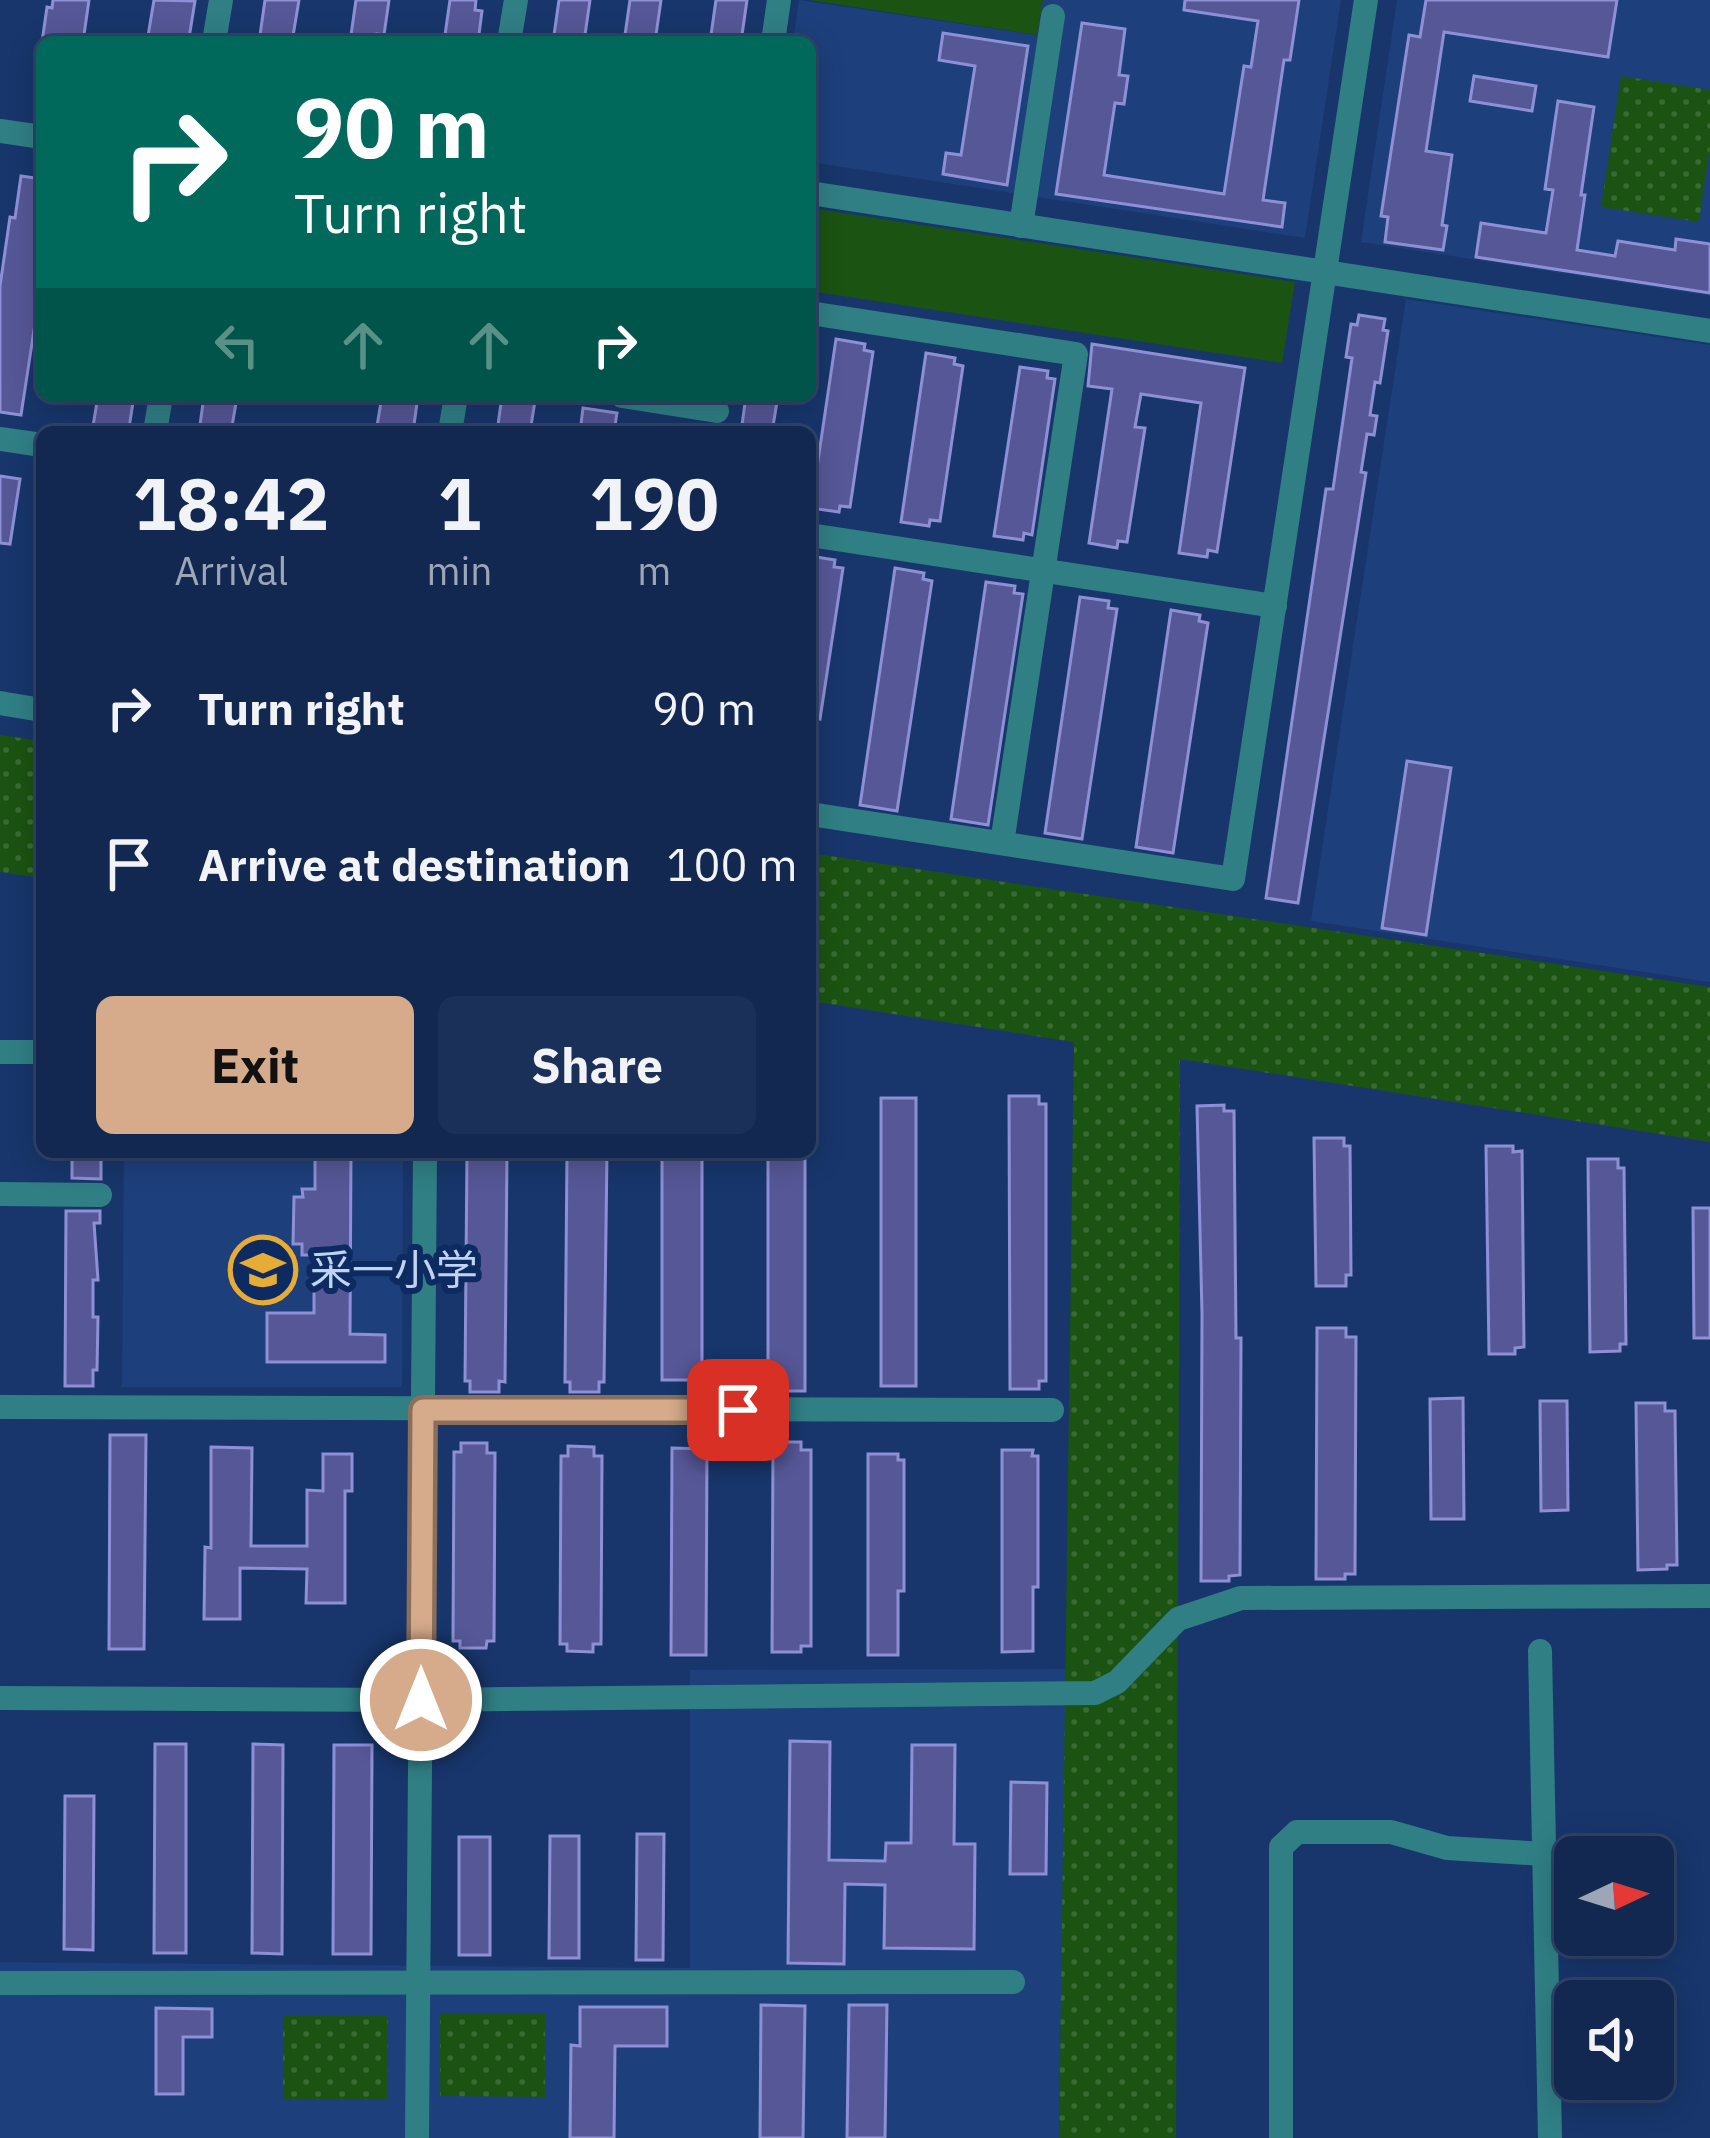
<!DOCTYPE html>
<meta charset="utf-8">
<style>
body{margin:0;font-family:"IBM Plex Sans","Noto Sans SC",sans-serif;background:#1b3058;color:#f1f3f6;height:100vh;display:flex;flex-direction:column;font-size:45px;white-space:nowrap}
*{box-sizing:border-box;margin:0}
p{font-size:39px;color:#9ca6b7}
.icon{flex:none;width:66px;height:66px;fill:none;stroke:currentColor;stroke-width:2;stroke-linecap:round;stroke-linejoin:round}
.map{position:relative;flex:1;overflow:hidden}
.details{position:absolute;left:36px;top:426px;width:780px;height:732px;display:flex;flex-direction:column;background:#122851;border-radius:18px;box-shadow:0 6px 30px #0003,0 0 0 3px #314468}
.details>*{flex:none}
.guide{position:absolute;left:36px;top:36px;width:780px;height:366px;border-radius:18px;box-shadow:0 6px 30px #0003,0 0 0 3px #314468;background:#00695c;color:#fff;overflow:hidden}
.needle{width:78px;rotate:86deg}
.buttons{position:absolute;left:1554px;top:1836px;display:grid;gap:24px}
.buttons a{display:grid;place-items:center;width:120px;height:120px;border-radius:18px;background:#122851;box-shadow:0 6px 30px #0003,0 0 0 3px #314468;font-size:60px}
.pin{position:absolute;display:grid;place-items:center;width:102px;height:102px;color:#fff;margin:-51px;border-radius:24px;box-shadow:0 6px 18px #0006}
.me{position:absolute;width:132px;margin:-66px;rotate:0deg;stroke-linejoin:round;filter:drop-shadow(0 0 9px #0008)}
.turn{display:flex;align-items:center;gap:42px;height:252px;padding:0 60px;font-size:54px}
.turn .icon{width:156px;height:156px;stroke-width:2.5}
.turn b{display:block;font-size:84px;line-height:102px}
.lanes{display:flex;align-items:center;height:114px;padding:0 60px;background:#0003;justify-content:center;gap:60px;direction:ltr}
.lanes .off{opacity:.35}
.eta{display:flex;justify-content:space-evenly;align-items:center;height:204px;text-align:center}
.eta b{font-size:72px;font-weight:700;line-height:84px}
.button{display:flex;gap:24px;margin-top:auto;padding:24px 60px}
.button a{flex:1;height:138px;border-radius:18px;background:#d6ab8b;color:#111;font-size:48px;font-weight:700;line-height:138px;text-align:center}
.button a+a{background:#1b3058;color:#f1f3f6}
ul{padding:0;list-style:none}
li{display:flex;align-items:center;gap:36px;height:156px;padding:0 60px}
li div{flex:1}
li b{display:block;font-size:45px}
li em{font-style:normal}
.map>svg:first-child{display:block}
</style>
<div class="map">
<svg width="1710" height="2138" viewBox="0 0 1710 2138">
<defs>
<pattern id="grass-dots" width="8" height="8" patternUnits="userSpaceOnUse" patternTransform="scale(3)"><rect width="8" height="8" fill="#1b5312"/><path d="M2 2h.1M6 6h.1" fill="none" stroke="#3a6b35" stroke-width="1.8" stroke-linecap="round"/></pattern>
</defs>
<rect width="100%" height="100%" fill="#18366c"/>
<!-- built -->
<g fill="#1d3f7b">
<path d="M799 0 1036 35 1043 0H1341L1305 238 810 162V42H793Z"/>
<path d="M1397 0H1710V296L1361 242Z"/>
<path d="M1406 299 1710 345V982L1311 921Z"/>
<path d="M124 1152H403L402 1387H122Z"/>
<path d="M1066 1669 1059 2138H0V1962L690 1968V1670Z"/>
</g>
<!-- grass -->
<g fill="url(#grass-dots)">
<path d="M1621 76 1710 90V146L1699 222 1601 207Z"/>
<path d="M0 735 42 741V878L0 872Z"/>
<path d="M810 853 1710 987V1142L1180 1059 1176 2138H1059L1074 1042 810 1001Z"/>
<path d="M440 2013H545V2097L440 2096Z"/>
<path d="M283 2016H388L387 2100 283 2099Z"/>
</g>
<!-- garden -->
<g fill="#1b5312">
<path d="M809 0H1043L1037 35Z"/>
<path d="M810 208 1295 282 1282 363 810 291Z"/>
</g>
<!-- building -->
<g fill="#565797" stroke="#8d90d5" stroke-width="3">
<path d="M53 0H89L83 42H42L47 7 52 8Z"/>
<path d="M154 0 195 1 189 38 147 42Z"/>
<path d="M265 0H299L292 42H259Z"/>
<path d="M356 0H389L384 35 377 34 376 42H350Z"/>
<path d="M450 0H476L475 10 482 11 478 42H444Z"/>
<path d="M559 0H590L584 42H553Z"/>
<path d="M630 0H661L655 42H624Z"/>
<path d="M716 0H747L741 42H710Z"/>
<path d="M1185 0H1299L1290 60H1284L1263 200 1285 203 1282 227 1056 194 1082 23 1125 29 1119 75 1128 76 1124 104 1115 103 1104 175 1224 194 1244 66 1251 67 1258 21 1184 10Z"/>
<path d="M1426 0H1617L1608 57 1444 32 1426 151 1452 155 1442 225 1447 226 1443 250 1385 242 1388 217 1381 216 1409 35 1420 37Z"/>
<path d="M943 33 1028 46 1007 185 943 174 946 153 961 155 975 66 939 60Z"/>
<path d="M1474 76 1536 86 1532 111 1470 101Z"/>
<path d="M1558 101 1594 107 1581 195H1585L1577 250 1615 256 1618 241 1675 250 1676 239 1710 244V293L1476 257 1481 223 1546 233 1553 190 1545 189Z"/>
<path d="M21 176 42 179V278L21 415 0 412V286L10 217 15 218Z"/>
<path d="M1359 315 1385 319 1383 330 1388 331 1380 383 1375 382 1370 415 1377 416 1374 435 1367 434 1361 472 1366 473 1298 903 1266 898 1326 489H1333L1352 358 1346 357 1351 324 1357 325Z"/>
<path d="M836 339 865 344 864 350 873 352 850 507 840 506 839 512 811 508Z"/>
<path d="M1092 344 1245 368 1217 552 1208 550 1207 557 1179 553 1201 403 1141 394 1135 427 1145 428 1127 542 1118 541 1117 548 1089 543 1112 389 1088 386Z"/>
<path d="M926 353 955 358 954 364 963 366 940 521 930 520 929 526 901 522Z"/>
<path d="M1020 367 1048 371 1047 378 1055 379 1032 535 1024 533 1023 540 994 536Z"/>
<path d="M98 396H134L129 428 123 427 122 432H92Z"/>
<path d="M204 396H230L229 402 236 403 231 432H199Z"/>
<path d="M382 396H418L413 432H376Z"/>
<path d="M502 396 535 401 530 432H497Z"/>
<path d="M746 396H778L772 432H741Z"/>
<path d="M583 408 617 413 614 432H580Z"/>
<path d="M0 476 20 479 10 544 0 543Z"/>
<path d="M810 556 835 560 834 567 843 568 820 719 810 718Z"/>
<path d="M895 568 924 573 923 579 932 581 897 811 860 805Z"/>
<path d="M986 582 1015 586 1014 593 1023 594 988 825 951 819Z"/>
<path d="M1080 597 1109 601 1108 608 1117 609 1082 839 1045 833Z"/>
<path d="M1171 610 1200 615 1199 621 1208 623 1173 853 1136 847Z"/>
<path d="M1407 761 1451 768 1426 935 1382 928Z"/>
<path d="M1009 1096H1039V1104H1046V1381H1039V1389H1010Z"/>
<rect x="881" y="1098" width="35" height="288"/>
<path d="M1224 1105V1111H1234L1236 1338H1241L1240 1575 1229 1576V1581H1201L1202 1314 1197 1106Z"/>
<path d="M1314 1138H1344V1146H1350L1351 1275H1346V1286H1316Z"/>
<path d="M1486 1146H1513V1152L1522 1151 1524 1347 1515 1348V1354H1489Z"/>
<path d="M72 1152H101V1179L72 1178Z"/>
<path d="M315 1152H351L350 1334 385 1335V1362H267V1313H314V1255H302V1244H293L294 1197H303L302 1189H315Z"/>
<path d="M467 1152H507L505 1382 499 1381V1392H470V1381H465Z"/>
<path d="M567 1152H607L604 1382H599V1392H570V1382H565Z"/>
<rect x="662" y="1152" width="40" height="228"/>
<rect x="768" y="1152" width="37" height="239"/>
<path d="M1588 1159H1618V1168H1624L1626 1344H1620V1351L1590 1352Z"/>
<path d="M1693 1208H1710V1338H1694Z"/>
<path d="M66 1211H100V1223H94L98 1280H93V1317H98L97 1370H93V1386H65Z"/>
<path d="M1317 1328H1346V1337H1356L1355 1574H1345V1579H1316Z"/>
<path d="M1463 1398 1464 1519H1431L1430 1399Z"/>
<path d="M1540 1401H1567L1568 1510 1541 1511Z"/>
<path d="M1636 1403H1665V1411H1675L1677 1565H1667V1569L1638 1570Z"/>
<path d="M110 1435H146L144 1649H109Z"/>
<path d="M773 1442H801V1450H811V1646H801V1652H772Z"/>
<path d="M461 1443H487V1453H495L494 1641H487L486 1648H460V1641H453L454 1452H461Z"/>
<path d="M568 1446 594 1447V1456H602L601 1644H593V1652L567 1651V1644H560L561 1456H568Z"/>
<path d="M211 1447 252 1448 251 1546H307V1490L323 1491V1454H352V1491H345V1603H306L307 1569 240 1568V1619H204L205 1547 211 1548Z"/>
<path d="M672 1448 707 1449 706 1655H671Z"/>
<path d="M1002 1450H1033L1032 1456H1038V1587H1033V1651L1002 1652Z"/>
<path d="M868 1454H898V1460H904V1591H898V1655H868Z"/>
<path d="M790 1741 830 1742 829 1860 885 1861 886 1843H911L912 1745H955L954 1844H975L974 1949 884 1948 885 1885 845 1884 844 1964 788 1963Z"/>
<path d="M155 1744H186V1953H154Z"/>
<path d="M253 1744 283 1745 282 1954 252 1953Z"/>
<path d="M334 1745H372L371 1954H333Z"/>
<path d="M1011 1782 1047 1783 1046 1874H1010Z"/>
<path d="M65 1796H94L93 1950 64 1949Z"/>
<path d="M637 1834H664L663 1960H636Z"/>
<path d="M550 1836H579V1958H549Z"/>
<rect x="459" y="1837" width="31" height="118"/>
<path d="M761 2005 805 2006 803 2138H760Z"/>
<path d="M849 2005H887L885 2138H847Z"/>
<path d="M580 2007H667V2046H615L614 2138H570L571 2045 580 2046Z"/>
<path d="M156 2008 212 2009V2037H183V2094H156Z"/>
</g>
<g fill="none" stroke-linecap="round" stroke-linejoin="round">
<!-- minor -->
<g stroke="#307f85" stroke-width="24">
<path d="M214 42 221 0"/>
<path d="M509 42 516 0"/>
<path d="M773 42 779 0"/>
<path d="M0 131 42 137"/>
<path d="M810 193 1710 331"/>
<path d="M1021 226 1053 16"/>
<path d="M810 313 1076 354 1002 843"/>
<path d="M622 396 717 411"/>
<path d="M155 432 161 396"/>
<path d="M450 432 456 396"/>
<path d="M0 439 42 445"/>
<path d="M810 535 1275 606"/>
<path d="M0 703 42 710"/>
<path d="M810 814 1233 879 1366 0"/>
<path d="M0 1052H42"/>
<path d="M0 1194 100 1195"/>
<path d="M0 1407 1052 1410"/>
<path d="M1540 1651 1550 2138"/>
<path d="M0 1698 421 1700 1095 1693 1117 1682 1178 1619 1241 1598 1710 1596"/>
<path d="M0 1983 1013 1982"/>
<path d="M417 2138 425 1152"/>
<path d="M1281 2138V1847L1297 1832H1391L1447 1848 1544 1854"/>
</g>
</g>
<g fill="none" stroke-linecap="round" stroke-linejoin="round">
<defs>
<path id="route" d="M421 1700 423 1410H738"/>
</defs>
<!-- route casing -->
<use href="#route" stroke="#8b6f5a" stroke-width="30"/>
<!-- route -->
<use href="#route" stroke="#d6ab8b" stroke-width="21"/>
</g>
<!-- icons -->
<defs>
<symbol id="school-ring" viewBox="-11 -11 22 22"><circle r="9.5" fill="#0d2b60" stroke="#e6ac36" stroke-width="1.5"/><path d="M0-5L7-2L0 1L-7-2ZM-4 1L0 2.5L4 1V4Q0 6-4 4Z" fill="#e6ac36"/></symbol>
</defs>
<g fill-rule="evenodd">
<use href="#school-ring" x="225" y="1232" width="76" height="76"/>
</g>
<g text-anchor="middle" stroke-width="12" stroke-linejoin="round" paint-order="stroke">
<!-- poi labels -->
<g font-size="42" fill="#c0d3f4" stroke="#0d2b60" text-anchor="start">
<text x="310" y="1285">采一小学</text>
</g>
</g>
</svg>
<div class="buttons">
<a><svg class="needle" viewBox="-14 -14 28 28"><path d="M0-13l5 13h-10z" fill="#e53935"/><path d="M0 13l5-13h-10z" fill="#9ca6b7"/></svg></a>
<a><svg class="icon" aria-label="sound" viewBox="0 0 24 24"><path d="M4 9h4l5-4v14l-5-4H4zM17 9q2 3 0 6"/></svg></a>
</div>
<div class="pin" style="left:738px;top:1410px;background:#d93025"><svg class="icon" aria-label="arrive" viewBox="0 0 24 24"><path d="M6 21V4h12l-3 4 3 4H6"/></svg></div>
<svg class="me" style="left:421px;top:1700px" viewBox="-20 -20 40 40"><circle r="17" fill="#d6ab8b" stroke="#fff" stroke-width="3"/><path d="M0-11L8 9 0 5-8 9z" fill="#fff"/></svg>
<div class="guide">
<div class="turn"><svg class="icon" aria-label="right" viewBox="0 0 24 24"><path d="M7 20v-9h11M14 6l5 5-5 5"/></svg><div><b>90 m</b>Turn right</div></div>
<div class="lanes"><svg class="icon off" aria-label="left" viewBox="0 0 24 24"><path d="M17 20v-9H6M10 6l-5 5 5 5"/></svg><svg class="icon off" aria-label="ahead" viewBox="0 0 24 24"><path d="M12 20V5M6 11l6-6 6 6"/></svg><svg class="icon off" aria-label="ahead" viewBox="0 0 24 24"><path d="M12 20V5M6 11l6-6 6 6"/></svg><svg class="icon" aria-label="right" viewBox="0 0 24 24"><path d="M7 20v-9h11M14 6l5 5-5 5"/></svg></div>
</div>
<section class="details">
<div class="eta">
<div><b>18:42</b><p>Arrival</p></div>
<div><b>1</b><p>min</p></div>
<div><b>190</b><p>m</p></div>
</div>
<ul>
<li><svg class="icon" aria-label="right" viewBox="0 0 24 24"><path d="M7 20v-9h11M14 6l5 5-5 5"/></svg><div><b>Turn right</b></div><em>90 m</em></li>
<li><svg class="icon" aria-label="arrive" viewBox="0 0 24 24"><path d="M6 21V4h12l-3 4 3 4H6"/></svg><div><b>Arrive at destination</b></div><em>100 m</em></li>
</ul>
<div class="button"><a>Exit</a><a>Share</a></div>
</section>
</div>
